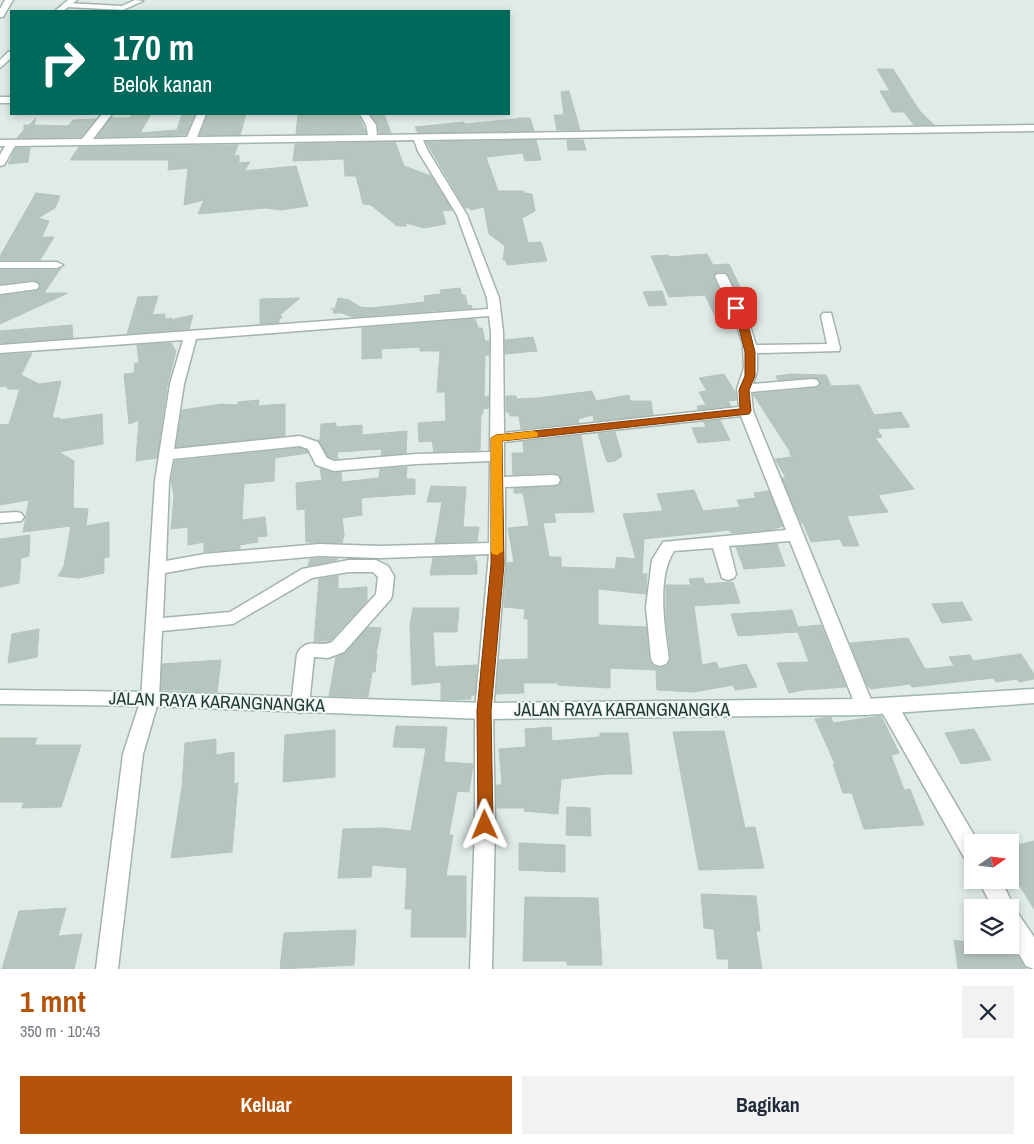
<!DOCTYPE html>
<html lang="id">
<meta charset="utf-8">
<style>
body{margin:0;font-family:"Archivo Narrow",sans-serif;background:#f2f2f3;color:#1f2937;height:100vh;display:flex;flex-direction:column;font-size:19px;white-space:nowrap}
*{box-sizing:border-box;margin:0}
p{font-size:16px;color:#747a83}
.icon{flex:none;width:28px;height:28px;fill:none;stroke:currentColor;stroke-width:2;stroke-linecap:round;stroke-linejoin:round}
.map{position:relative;height:969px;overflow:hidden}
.panel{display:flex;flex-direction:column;background:#fff;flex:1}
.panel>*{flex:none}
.guide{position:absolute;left:10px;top:10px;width:500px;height:105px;border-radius:0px;box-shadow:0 2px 8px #0003;background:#00695c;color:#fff;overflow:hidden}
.needle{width:32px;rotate:76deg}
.fabs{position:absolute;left:964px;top:834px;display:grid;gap:10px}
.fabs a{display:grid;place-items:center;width:55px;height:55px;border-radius:0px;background:#fff;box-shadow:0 2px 8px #0003;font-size:25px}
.pin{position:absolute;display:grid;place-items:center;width:42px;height:42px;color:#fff;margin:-21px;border-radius:10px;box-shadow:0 2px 8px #0006}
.me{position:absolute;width:55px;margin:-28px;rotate:359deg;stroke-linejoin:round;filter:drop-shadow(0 0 4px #0008)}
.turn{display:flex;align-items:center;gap:18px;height:105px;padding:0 20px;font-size:22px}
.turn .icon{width:65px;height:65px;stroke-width:2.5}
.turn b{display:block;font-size:35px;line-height:42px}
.round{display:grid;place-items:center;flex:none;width:52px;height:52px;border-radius:0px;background:#f2f2f3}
.headline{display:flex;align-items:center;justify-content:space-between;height:85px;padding:0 20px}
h1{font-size:30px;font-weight:800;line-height:38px;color:#b45309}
.button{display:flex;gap:10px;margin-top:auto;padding:10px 20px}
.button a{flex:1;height:58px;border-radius:0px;background:#b45309;color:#fff;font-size:20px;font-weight:800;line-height:58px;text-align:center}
.button a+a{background:#f2f2f3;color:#1f2937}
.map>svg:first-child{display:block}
</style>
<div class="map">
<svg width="1034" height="969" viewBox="0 0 1034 969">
<rect width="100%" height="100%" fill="#e0ebe6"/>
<!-- building -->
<g fill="#b6c6be" stroke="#b3c5bc">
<path d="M877 69H893L919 110 934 125H914L904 112H892L880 91H890Z"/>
<path d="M569 91 580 130H557L554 115H564L561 92Z"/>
<path d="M132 114H151L140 133 177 130 182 114H195L186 135 97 137 111 118H130Z"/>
<path d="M208 114H246L240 135H200Z"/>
<path d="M298 114H358L366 133 296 134Z"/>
<path d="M370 114H384L391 133H379L378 124Z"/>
<path d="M36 118 34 125 68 126 73 120 96 119 81 137 17 138 24 130V125H29Z"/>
<path d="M517 118H530L534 131 418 133 415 127 464 122 465 124 517 119Z"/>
<path d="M536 140 541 160 525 161 523 153 486 157 498 191H523L524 193 532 194 535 211 522 218 528 243 541 242 547 261 507 265 506 260H503L505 246 489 234 484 207 471 210 469 208H465L426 142Z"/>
<path d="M567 140H583L586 150H568Z"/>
<path d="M395 142 404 166 431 176 452 210 442 211 446 224 424 228 406 223V226H397L371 205 363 204 356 176H345L344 159 293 161 295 144Z"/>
<path d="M238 145 234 156 239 155V163L250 162 244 171 296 166 308 206 281 210 266 208 198 214 204 200 184 205 188 168 168 170 169 160H70L79 147Z"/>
<path d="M16 148H30L28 162 8 164Z"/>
<path d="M36 193 60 196 55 208 38 218 49 221 42 237H54L40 260H0V256Z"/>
<path d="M707 254 713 265 729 264 740 287H734L725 272H717L713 276 735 325 720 326 705 295 669 297 651 256 668 255 669 257Z"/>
<path d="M61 268 44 293H68L0 324V296L37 291 41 287 39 282 33 280 0 284V270H57Z"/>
<path d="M460 288 462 295H465L468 306 471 305 472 308 353 317 342 313H333L334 310 331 309H335L338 298 349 300 360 307 371 308 425 302 424 296 441 294 440 290Z"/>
<path d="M662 291 667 305 649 306 643 292Z"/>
<path d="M158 296 152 315 165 314V319L172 318 170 320 193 315 189 329 127 334 138 297Z"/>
<path d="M300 298 280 315 282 317 279 320V323L260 324V299Z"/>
<path d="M475 319 478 328H482L485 341H489V355H485L484 397 489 396 488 409 483 408V414H481L480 450 434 452 432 441 419 442 418 423 446 421 445 392H437L440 351H420V347L381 349 382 358 362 359V328Z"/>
<path d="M72 325 73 338 0 343V331Z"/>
<path d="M533 337 537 351 505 354V340Z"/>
<path d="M171 343 176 351 167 387 157 458 136 461 139 420 129 424 124 374 134 373 135 363H139L137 345Z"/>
<path d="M32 353 21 375 39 384 61 381 52 418H60L59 420 102 414 103 444 59 452 74 461 73 508 88 509 86 526 109 522V557L104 558V573L79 578 58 576 64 566 71 526 23 532 29 500 0 505V425L9 424 20 389H8L6 386 0 387V355Z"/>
<path d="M724 374 735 392 736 400 728 401 731 406 698 410 697 406 706 405 699 392 707 391 699 378Z"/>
<path d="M792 374 826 375 831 386 859 385 874 415 901 412 910 427 877 429 882 437 875 438 914 489 878 495 888 512 847 516 859 546H843L840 539 811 542 803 523H801L782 478H786L775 459 792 457 789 453H791L753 394 817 388 821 384 819 379 812 377 778 380 776 376Z"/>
<path d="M592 391 596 401 629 395 630 401H651L653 415 594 421 593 415 578 419 579 423 521 429 519 416H510L509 412H506V396H516L517 399 538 398Z"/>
<path d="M259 400 258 406 285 404V436L176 447 182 410 222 404 238 405V402Z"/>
<path d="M720 420 730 440 698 443 692 428 706 427 704 422Z"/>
<path d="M336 423V427L362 425V435L407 431 406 453 381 455 382 449 337 452 338 459 328 457 318 440H320L321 424Z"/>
<path d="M615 432 622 456 615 461 607 462 598 434Z"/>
<path d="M581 435 594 512 554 513 556 522 543 523 549 557H561V567L615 569 617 557 636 559 623 514 663 511 657 494 694 490 703 511 740 507 737 500 756 498 754 493 769 491 783 526 771 530 731 533 730 530 644 539 642 574H647L646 594 598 589V625L646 627 649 660 653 666 661 668 668 665 671 659 666 618V585H691L689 579 703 578 705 584 733 582 740 603 694 606 702 665 716 662 719 669 746 664 757 687 735 690 733 685 694 692 657 690 656 670 610 668V688L558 685V683H523L524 693 496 694 499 660 528 659V619H524L525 609 504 607 507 563 514 562 508 528 529 526 523 493H514V488L553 487 558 486 562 481 560 475 553 473 513 475 512 453H524L523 442Z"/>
<path d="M300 448 307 450 308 453 275 458 274 481 244 484 242 520 265 517 267 536 257 537 258 542 240 545V549L204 552V542L188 545V527L171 529 174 496 171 481 175 461Z"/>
<path d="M407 467 406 479H415V494L361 498 362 515 342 518 344 535 342 543 306 542 305 509 297 510 296 483 322 480 320 468 333 473 341 472 342 482 379 478 380 469Z"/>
<path d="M431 486 466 487 463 527H479L477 541 435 543 442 502H427Z"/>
<path d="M30 535 29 556 21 558 19 583 0 587V539Z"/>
<path d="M777 544 785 566 744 569 736 547Z"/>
<path d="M475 556V561H477V574L430 575 433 558Z"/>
<path d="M337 558V560L308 566 310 559Z"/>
<path d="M338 576V589L367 587V601L331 640 314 642 319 579Z"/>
<path d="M962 602 972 620 942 623 932 604Z"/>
<path d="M413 608H459L457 632H433L435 667 477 665 475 695H471V699L441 700V682L412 685 410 625Z"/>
<path d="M792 610 798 627 821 625 846 687 803 690 789 693 777 663 809 662 798 632 738 636 731 614Z"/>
<path d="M368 627 381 628 376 654H377L375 672H372L368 697 329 696 336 657 345 653Z"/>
<path d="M39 629 37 657 8 663 12 634Z"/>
<path d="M908 638 925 669 954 666 949 657 970 655 973 661 1021 654 1034 674V679L1019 682 1017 679 996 682 993 678 912 687 910 684 871 689 867 685 850 643Z"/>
<path d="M221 660 217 692 183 691V690H161L162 664Z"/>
<path d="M881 716 899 753 891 755 904 790 910 789 924 825 864 829 852 793H843L833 764H835L815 719 831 717 833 723Z"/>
<path d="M396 726 447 727 444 762 473 764 469 792 457 791 449 835H453L446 876H466V937H411L412 909H405L407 868 372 865 371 877 338 878 343 829 382 828 411 831 426 748 393 747Z"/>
<path d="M551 727 552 741 600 737V733H628L632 774H606L561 779 558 814 524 811 525 808H497L496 785H502L499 749 526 747 525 729Z"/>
<path d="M974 729 991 760 961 764 945 733Z"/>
<path d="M335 730V777L283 782 285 735Z"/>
<path d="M724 731 745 828 755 827 764 868 699 870 673 732Z"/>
<path d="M0 738H37L34 745H81L61 807 22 808 24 802H0Z"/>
<path d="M216 739V755L234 752V784L238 783 232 852 171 858 182 787 185 743Z"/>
<path d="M567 807 590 808 591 836 566 835Z"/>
<path d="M1034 841V909L1010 870V847Z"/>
<path d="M519 843 565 845V872L519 870Z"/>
<path d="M701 894 756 896 760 931H756L762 969H729L728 959H717L714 929 704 928Z"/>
<path d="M525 897 598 898 602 965H567V961H523Z"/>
<path d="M66 908 58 936 82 934 74 969H2L19 911Z"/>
<path d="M356 930 354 965 280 969 284 933Z"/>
<path d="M954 940 1015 951 1026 969H958Z"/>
</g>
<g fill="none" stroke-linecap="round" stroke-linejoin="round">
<defs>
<g id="street">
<path d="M5 0H13L3 17H0V9Z"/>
<path d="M135 0 143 1 123 10 67 7 63 5 67 3 122 6Z"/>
<rect x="0" y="97" width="11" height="6"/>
<path d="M102 114H112L93 139 187 137 197 114H206L197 137 368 135 366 125 360 114H368L376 125 377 135 1034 125V131L423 140 428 151 467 215 499 298 503 332 504 433 739 407 737 389 744 368 743 344 735 320 715 276 717 274H725L727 276 748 320 756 345 827 344 821 316 823 313H831L840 348 839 351 757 353V371L753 384 812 379 817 380 819 383 817 386 751 392 753 411 874 707 872 712 865 715 858 712 856 707 790 541 729 546 736 574 734 578 728 580 722 578 713 548 674 551C656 579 665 628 669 659L666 664 660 666 654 664 651 659 646 607 652 560 663 542 786 530 741 416 504 442V477L553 475 558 476 560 480 558 484 553 485 505 487V564L493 711 495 825 492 969H470L475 825V711L489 554 381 558 319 556 204 566 165 573 163 618 230 612 302 569 349 560H376L388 566 394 576 392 596 390 600 344 652 328 658 314 657 309 705 307 710 300 713 293 710 291 705 297 654C307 636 318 648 332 642L376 594 378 577 373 572H349L312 578 233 624 162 631 159 699 143 754 118 969H96L123 754 141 699 155 481 170 384 183 340 0 353V345L488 309 487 298 457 215 418 151 414 140 15 146 4 165 0 166V155L5 146H0V140L82 139ZM489 316 491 332 490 452 416 454 334 461 327 458 318 442 300 436 174 449 184 384 196 339ZM300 446 308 449 316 465 334 471 416 464 490 461 489 543 381 546 319 544 204 554 166 561 169 481 173 459Z"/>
<path d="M0 262H57L63 265 57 268H0Z"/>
<path d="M33 282 37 283 39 286 37 289 0 294V286Z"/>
<path d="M16 512 21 513 24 517 21 521 0 523V513Z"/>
<path d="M889 699 896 702 978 842H972V861L965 859 882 712 880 707 882 702Z"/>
<path d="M978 880H1001L1015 909 1034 937V969L1026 966 1010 938V908H993Z"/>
</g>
<g id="secondary">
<path d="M68 0H77L63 11H55Z"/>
<path d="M8 52H11V58L0 68V60Z"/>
<path d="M1034 689V703L865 715 484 719 150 706 0 704V690L150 692 484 703 865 699Z"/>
</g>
</defs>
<!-- street casing -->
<use href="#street" stroke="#a3b3ad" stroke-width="3"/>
<!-- secondary casing -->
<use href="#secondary" stroke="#9fb7ad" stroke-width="3"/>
<!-- street -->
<use href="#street" fill="#fff" fill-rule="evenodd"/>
<!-- secondary -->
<use href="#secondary" fill="#fff" fill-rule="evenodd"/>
</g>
<!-- route -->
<path fill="#b45309" stroke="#753606" d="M736 305 740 308 748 324 755 352V376L749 390 751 411 749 414 502 441 504 564 491 711 493 825 491 830 485 832 480 830 478 825 477 711 491 564V438L496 435 740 409 739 390 745 376V352L738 324 731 308Z"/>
<!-- slow -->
<path fill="#f59e0b" d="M533 431 537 432 538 434 537 437 502 441 503 551 497 555 492 554 491 551V438L496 435Z"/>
<g text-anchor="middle" stroke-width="4" stroke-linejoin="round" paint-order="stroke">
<!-- near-street labels -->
<g font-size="18" fill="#213b33" stroke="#f1f8f4">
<text transform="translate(217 702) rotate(2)" y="6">JALAN RAYA KARANGNANGKA</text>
<text x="622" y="716">JALAN RAYA KARANGNANGKA</text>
</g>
</g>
</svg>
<div class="fabs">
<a><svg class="needle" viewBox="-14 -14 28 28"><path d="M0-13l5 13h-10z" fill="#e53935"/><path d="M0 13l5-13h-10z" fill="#747a83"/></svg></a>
<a><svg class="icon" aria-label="layers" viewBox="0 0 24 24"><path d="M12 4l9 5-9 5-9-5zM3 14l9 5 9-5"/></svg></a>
</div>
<div class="pin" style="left:736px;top:308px;background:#d93025"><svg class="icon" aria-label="arrive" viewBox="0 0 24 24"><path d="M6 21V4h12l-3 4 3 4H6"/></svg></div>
<svg class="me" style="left:485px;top:825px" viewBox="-20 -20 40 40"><path d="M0-17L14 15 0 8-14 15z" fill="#b45309" stroke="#fff" stroke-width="4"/></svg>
<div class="guide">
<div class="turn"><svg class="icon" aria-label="right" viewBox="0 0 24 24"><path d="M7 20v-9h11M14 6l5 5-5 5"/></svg><div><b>170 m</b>Belok kanan</div></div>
</div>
</div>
<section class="panel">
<div class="headline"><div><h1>1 mnt</h1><p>350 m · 10:43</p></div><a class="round"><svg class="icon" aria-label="close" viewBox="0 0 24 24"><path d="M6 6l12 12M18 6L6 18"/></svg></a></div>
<div class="button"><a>Keluar</a><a>Bagikan</a></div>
</section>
